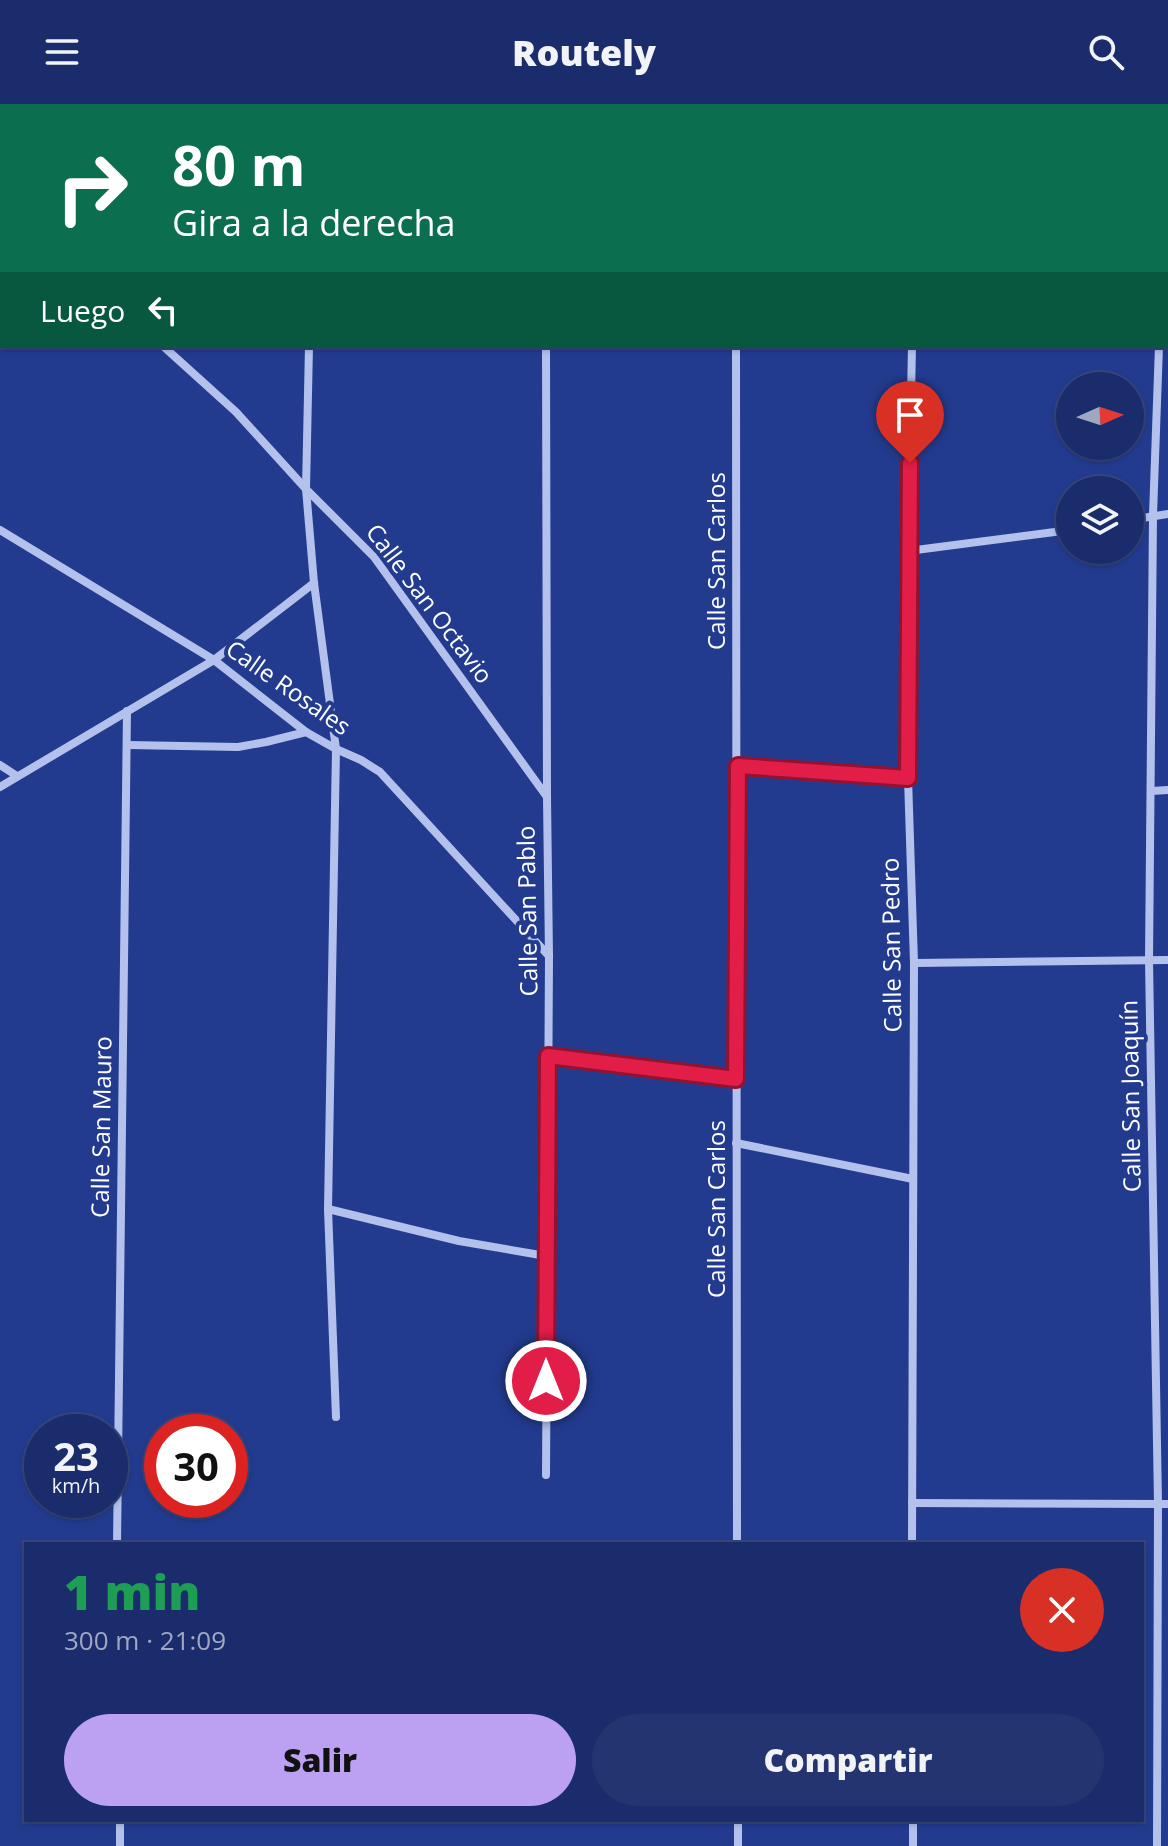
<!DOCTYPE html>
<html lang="es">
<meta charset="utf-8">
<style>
body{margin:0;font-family:"Open Sans",sans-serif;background:#233471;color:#f1f3f6;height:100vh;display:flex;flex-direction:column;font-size:30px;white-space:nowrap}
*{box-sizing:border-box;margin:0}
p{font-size:26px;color:#9fa7c1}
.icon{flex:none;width:44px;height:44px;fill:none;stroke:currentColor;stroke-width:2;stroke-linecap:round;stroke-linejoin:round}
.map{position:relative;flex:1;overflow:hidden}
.panel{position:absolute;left:24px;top:1438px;width:1120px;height:280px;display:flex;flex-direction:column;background:#1a2c6b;border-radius:0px;box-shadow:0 2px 6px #0004,0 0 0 2px #38487e}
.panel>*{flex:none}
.banner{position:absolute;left:0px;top:0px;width:1168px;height:244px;box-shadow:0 2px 6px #0004,0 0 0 2px #38487e;background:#0b6e4f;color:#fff;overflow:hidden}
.needle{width:52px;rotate:87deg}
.tools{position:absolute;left:1056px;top:268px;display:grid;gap:16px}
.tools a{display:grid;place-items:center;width:88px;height:88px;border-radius:50%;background:#1a2c6b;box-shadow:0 2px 6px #0004,0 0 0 2px #38487e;font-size:40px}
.speed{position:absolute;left:24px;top:1310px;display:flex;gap:16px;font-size:40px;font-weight:700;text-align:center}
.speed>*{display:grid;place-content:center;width:104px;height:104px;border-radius:50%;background:#1a2c6b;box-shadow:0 2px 6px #0004,0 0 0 2px #38487e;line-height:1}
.speed small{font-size:20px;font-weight:400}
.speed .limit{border:12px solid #d22;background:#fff;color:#111}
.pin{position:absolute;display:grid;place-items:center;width:68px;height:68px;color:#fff;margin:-82px -34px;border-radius:50% 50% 50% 0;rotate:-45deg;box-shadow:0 0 8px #0007}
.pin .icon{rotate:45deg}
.me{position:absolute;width:88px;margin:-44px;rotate:0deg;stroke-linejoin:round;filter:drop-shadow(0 0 6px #0008)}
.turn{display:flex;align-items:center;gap:28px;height:168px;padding:0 40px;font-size:36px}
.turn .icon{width:104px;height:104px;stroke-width:2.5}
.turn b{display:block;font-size:56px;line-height:68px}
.then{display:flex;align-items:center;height:76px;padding:0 40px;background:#0003;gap:16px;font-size:30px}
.round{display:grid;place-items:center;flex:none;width:84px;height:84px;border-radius:42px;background:#233471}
.overview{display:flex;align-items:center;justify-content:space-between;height:136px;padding:0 40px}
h1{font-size:48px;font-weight:800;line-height:60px;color:#1e9e55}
.cta{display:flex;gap:16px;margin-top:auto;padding:16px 40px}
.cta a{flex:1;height:92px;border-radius:48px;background:#bca0f2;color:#111;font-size:32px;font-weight:800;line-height:92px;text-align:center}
.cta a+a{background:#233471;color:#f1f3f6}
header{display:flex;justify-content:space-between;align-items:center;height:104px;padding:0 40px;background:#1a2c6b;font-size:36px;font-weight:800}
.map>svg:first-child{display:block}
</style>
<header><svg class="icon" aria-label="menu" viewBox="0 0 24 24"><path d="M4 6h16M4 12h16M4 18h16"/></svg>Routely<svg class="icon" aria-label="search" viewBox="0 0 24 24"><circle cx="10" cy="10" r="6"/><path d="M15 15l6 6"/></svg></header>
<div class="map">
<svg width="1168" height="1742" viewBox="0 0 1168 1742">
<rect width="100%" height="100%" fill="#233b8f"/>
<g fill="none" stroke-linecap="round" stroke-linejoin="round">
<!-- minor -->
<g stroke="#b3c1ec" stroke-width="8">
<path d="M546 0V2"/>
<path d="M735 0V2"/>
<path d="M18 2 19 0"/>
<path d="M99 2 102 0"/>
<path d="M313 2V0"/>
<path d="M916 2V0"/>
<path d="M1164 2V0"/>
<path d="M0 50 2 44"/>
<path d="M0 66 2 64"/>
<path d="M0 110 2 112"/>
<path d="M163 242 236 308 306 385 374 453 547 693"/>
<path d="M309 242 306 385 314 479 336 645 328 1105 336 1313"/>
<path d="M736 242 737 1440"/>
<path d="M912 242 908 447V674L914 859 912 1440"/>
<path d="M1130 416 1168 410"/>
<path d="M0 426 214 556 306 628 336 645 361 656 380 668 549 852"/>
<path d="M908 447 1070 426"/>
<path d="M128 641 238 643 266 638 306 628"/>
<path d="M0 661 17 672"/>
<path d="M738 662 908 674"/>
<path d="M0 683 214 556 314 479"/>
<path d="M1151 687 1168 686"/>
<path d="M914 859 1168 856"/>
<path d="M548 952 736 975"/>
<path d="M736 1039 913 1075"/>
<path d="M328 1105 459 1137 546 1152"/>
<path d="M546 1371 549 853 547 693 546 242"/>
<path d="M912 1399 1168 1400"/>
<path d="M117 1440 127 607"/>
<path d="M120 1716V1742"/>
<path d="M738 1716V1742"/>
<path d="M913 1716V1742"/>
<path d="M1157 1742 1158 1400 1149 856 1153 411 1159 242"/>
</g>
</g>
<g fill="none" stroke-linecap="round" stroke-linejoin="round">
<defs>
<path id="route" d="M546 1277 548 952 736 975 738 662 908 674 910 359"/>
</defs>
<!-- route casing -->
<use href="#route" stroke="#92132f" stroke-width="20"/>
<!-- route -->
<use href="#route" stroke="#e11d48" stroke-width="14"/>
</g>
<g text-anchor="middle" stroke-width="8" stroke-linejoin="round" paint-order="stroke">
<!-- street labels -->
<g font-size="24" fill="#fff" stroke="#233b8f">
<text transform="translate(717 457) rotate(-90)" y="8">Calle San Carlos</text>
<text transform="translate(429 500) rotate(53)" y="8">Calle San Octavio</text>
<text transform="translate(288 584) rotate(35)" y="8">Calle Rosales</text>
<text transform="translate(528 807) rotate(-91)" y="8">Calle San Pablo</text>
<text transform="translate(892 841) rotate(-91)" y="8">Calle San Pedro</text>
<text transform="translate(1131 992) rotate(-91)" y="8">Calle San Joaquín</text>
<text transform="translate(102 1023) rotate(-89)" y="8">Calle San Mauro</text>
<text transform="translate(717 1105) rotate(-90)" y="8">Calle San Carlos</text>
</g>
</g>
</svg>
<div class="tools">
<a><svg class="needle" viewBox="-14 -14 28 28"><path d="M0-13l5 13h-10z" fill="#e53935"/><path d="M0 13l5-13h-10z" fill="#9fa7c1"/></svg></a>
<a><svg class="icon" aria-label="layers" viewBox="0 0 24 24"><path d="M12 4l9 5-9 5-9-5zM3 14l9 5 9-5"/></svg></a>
</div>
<div class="speed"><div>23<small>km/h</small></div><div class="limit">30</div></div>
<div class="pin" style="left:910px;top:359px;background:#d93025"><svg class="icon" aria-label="arrive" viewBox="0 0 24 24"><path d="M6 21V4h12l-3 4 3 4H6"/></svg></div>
<svg class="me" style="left:546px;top:1277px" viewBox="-20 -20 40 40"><circle r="17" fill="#e11d48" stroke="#fff" stroke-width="3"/><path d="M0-11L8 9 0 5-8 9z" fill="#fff"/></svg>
<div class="banner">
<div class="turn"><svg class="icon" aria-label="right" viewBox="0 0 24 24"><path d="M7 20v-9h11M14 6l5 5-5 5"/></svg><div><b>80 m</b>Gira a la derecha</div></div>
<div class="then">Luego<svg class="icon" aria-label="left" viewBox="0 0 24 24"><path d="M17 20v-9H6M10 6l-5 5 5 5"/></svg></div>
</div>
<section class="panel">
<div class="overview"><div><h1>1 min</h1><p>300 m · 21:09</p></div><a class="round" style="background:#d93025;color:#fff"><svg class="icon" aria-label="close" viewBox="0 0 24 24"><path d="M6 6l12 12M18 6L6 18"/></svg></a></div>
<div class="cta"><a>Salir</a><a>Compartir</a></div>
</section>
</div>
